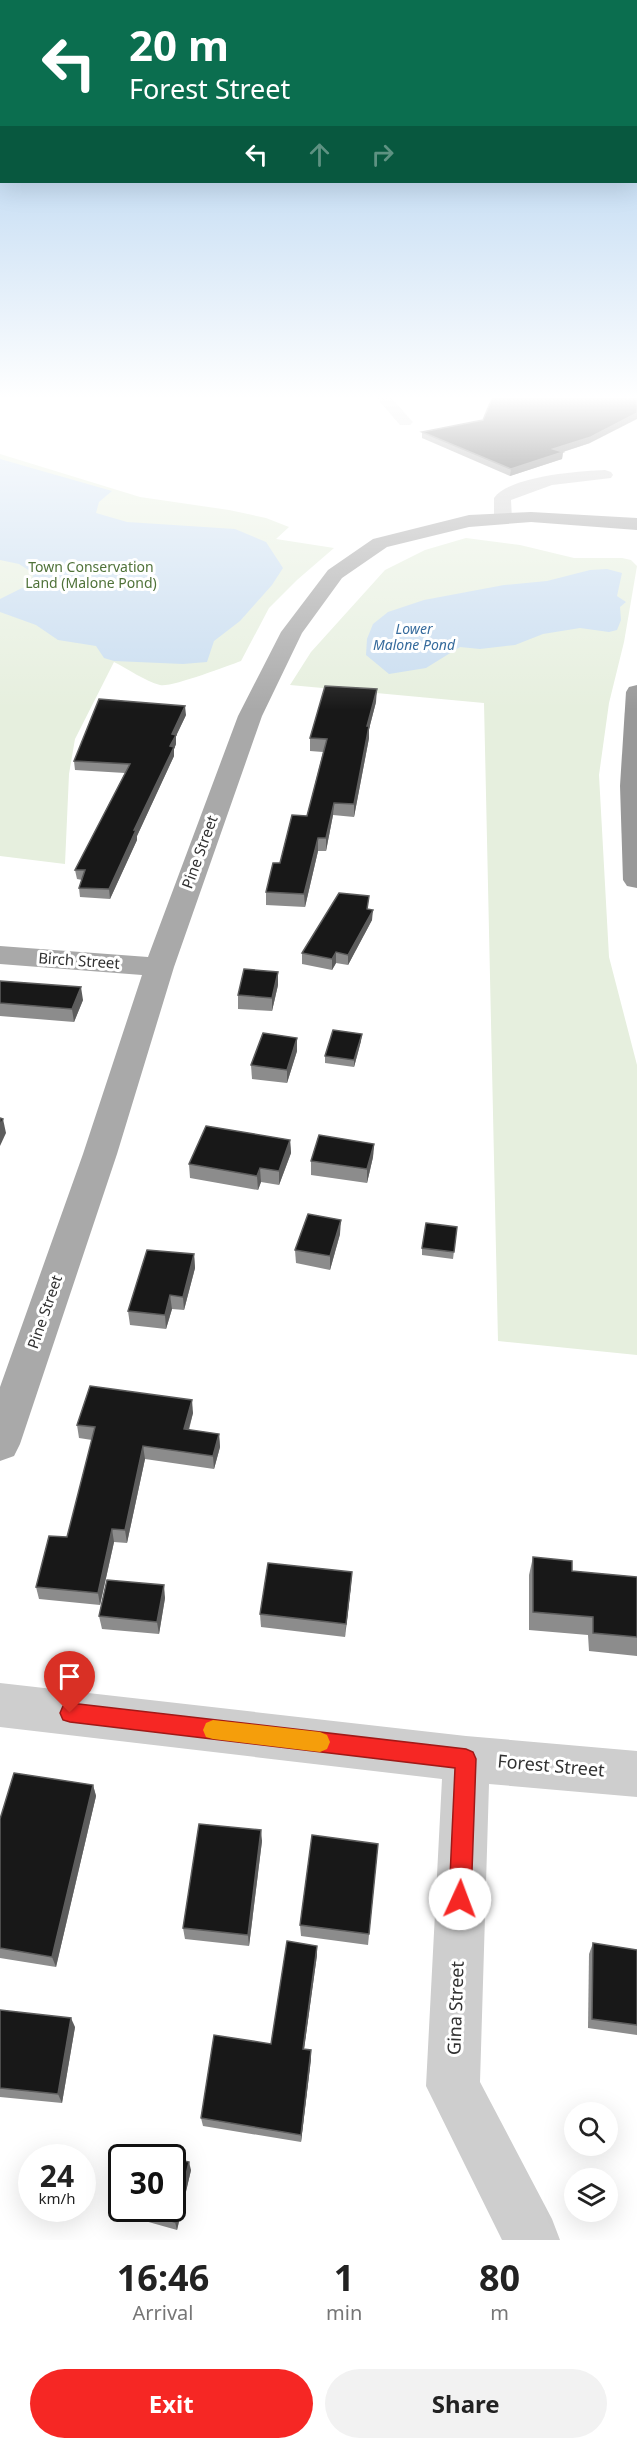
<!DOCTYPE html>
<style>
body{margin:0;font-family:"Noto Sans",sans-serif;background:#f2f2f2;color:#222;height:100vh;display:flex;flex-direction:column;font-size:22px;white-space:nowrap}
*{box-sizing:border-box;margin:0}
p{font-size:20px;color:#767676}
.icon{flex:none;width:33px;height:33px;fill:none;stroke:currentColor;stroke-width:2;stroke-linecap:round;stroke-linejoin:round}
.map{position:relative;height:2240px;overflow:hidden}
.side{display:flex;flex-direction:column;background:#fff;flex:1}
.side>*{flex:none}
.hud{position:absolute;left:0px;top:0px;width:638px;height:183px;box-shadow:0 6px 24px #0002;background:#0b6e4f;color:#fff;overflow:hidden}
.buttons{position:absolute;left:564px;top:2102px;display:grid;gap:12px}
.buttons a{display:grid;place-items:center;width:54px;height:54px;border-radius:50%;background:#fff;box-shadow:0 6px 24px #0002;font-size:30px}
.speed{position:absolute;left:18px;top:2144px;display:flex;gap:12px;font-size:30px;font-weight:700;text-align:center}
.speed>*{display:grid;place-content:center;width:78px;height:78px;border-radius:50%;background:#fff;box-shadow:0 6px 24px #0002;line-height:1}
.speed small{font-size:15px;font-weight:400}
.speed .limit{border:3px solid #111;border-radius:9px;background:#fff;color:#111}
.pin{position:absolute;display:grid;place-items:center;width:51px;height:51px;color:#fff;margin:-62px -26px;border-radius:50% 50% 50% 0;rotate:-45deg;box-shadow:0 0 6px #0007}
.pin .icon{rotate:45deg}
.me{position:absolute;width:66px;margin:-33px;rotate:2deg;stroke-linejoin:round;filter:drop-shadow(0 0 4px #0008)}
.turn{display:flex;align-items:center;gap:21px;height:126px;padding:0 30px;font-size:27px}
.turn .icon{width:78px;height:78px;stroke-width:2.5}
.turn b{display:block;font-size:42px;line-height:51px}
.lanes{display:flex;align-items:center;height:57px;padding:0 30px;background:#0003;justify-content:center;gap:30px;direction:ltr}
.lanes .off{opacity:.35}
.eta{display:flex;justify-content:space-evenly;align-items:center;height:102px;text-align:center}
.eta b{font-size:36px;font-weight:700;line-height:42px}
.primary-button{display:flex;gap:12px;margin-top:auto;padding:12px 30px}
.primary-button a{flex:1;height:69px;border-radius:36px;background:#f62724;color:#fff;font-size:24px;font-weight:700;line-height:69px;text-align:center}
.primary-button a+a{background:#f2f2f2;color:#222}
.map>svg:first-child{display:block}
</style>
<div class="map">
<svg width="637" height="2240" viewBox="0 0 637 2240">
<rect width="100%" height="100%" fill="#fff"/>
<!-- green -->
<g fill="#e6efde">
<path d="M0 454 140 497 229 510 266 518 289 527 276 539 334 548 297 580 269 608 241 661C227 666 170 688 160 685 145 681 128 669 114 662L75 739 69 774 65 864 0 856Z"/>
<path d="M466 538 520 545 574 558H622L631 560 637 566 624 642 609 703 599 775 609 957 637 1065V1355L498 1341 484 703 290 685 311 652 385 570 425 550Z"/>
</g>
<!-- water -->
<g fill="#c9ddf0">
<path d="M0 459 112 491 99 502 96 513 127 522 235 529 266 542 283 568 272 585 240 621 214 641 207 662 183 664 114 661 104 658 96 646 58 640 36 625 0 612V599L32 583 33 573 19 564 0 560Z"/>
<path d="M607 569 622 573 617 596 626 602 620 607 621 620 617 630 609 632 580 628 543 634 515 645 480 649 460 647 426 668 389 674 366 655 367 639 373 624 388 612 424 600 504 585 547 581 590 570Z"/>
</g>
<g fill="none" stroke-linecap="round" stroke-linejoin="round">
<!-- minor -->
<g fill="#cecece" fill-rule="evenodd">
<path d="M375 396H390L410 419 413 422 410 425H400Z"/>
<path d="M605 470 611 472 613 475 611 478 552 485 511 500 512 519 509 523H497L494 519V498C510 476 579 471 605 470Z"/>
<path d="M0 1683 466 1736 637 1751V1797L489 1784 480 2082 552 2219 560 2240H502L426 2086 442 1779 0 1727Z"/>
</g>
<!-- major -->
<path fill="#a9a9a9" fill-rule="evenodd" d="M531 512 637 518V530L531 522 469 527 387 547 342 578 302 633 262 716 174 967 117 1154 20 1444 14 1456 0 1461V1387L83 1154 142 975 0 964V946L148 957 238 716 281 632 328 570 373 539 469 515Z"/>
<!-- highway -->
<path fill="#989898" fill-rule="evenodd" d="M637 685V888L627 886 623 880 620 786 626 692 629 687Z"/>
</g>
<!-- wall -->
<g fill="#8c8c8c">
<path d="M422 432 590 443 563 452 562 459 510 476 422 438Z"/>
<path d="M376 702 369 729V738L354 817 333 815 326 851H318L305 907 266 905V892L280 863 307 816 323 752 310 751V738Z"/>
<path d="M186 715 176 736V744L174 749V756L137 836V840L110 899 80 897 79 888 82 880 77 879 75 870 125 773 75 770 74 761Z"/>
<path d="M368 909 372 920 348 965 336 963 332 970 302 964V953Z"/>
<path d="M0 981 83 1000 74 1022 0 1016Z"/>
<path d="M278 985 272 1011 238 1009V995Z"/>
<path d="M297 1038V1051L287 1083 252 1079 251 1065Z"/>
<path d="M361 1041 354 1067 325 1063V1056Z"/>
<path d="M290 1140 291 1153 279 1185 261 1182 258 1190 190 1178 189 1164Z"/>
<path d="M374 1144 373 1157 367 1183 311 1175V1161Z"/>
<path d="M457 1227 453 1259 422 1255V1248Z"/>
<path d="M340 1234 330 1270 296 1263 295 1250Z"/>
<path d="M194 1254 195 1268 184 1310 172 1309 166 1329 130 1325 128 1311Z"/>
<path d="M193 1413 189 1430 219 1434 220 1447 214 1469 145 1459 127 1543 114 1542 100 1605 39 1599 36 1587 67 1537 92 1440 79 1438 77 1425Z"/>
<path d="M533 1557 572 1571 637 1577V1656L589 1651 588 1635 529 1630V1575Z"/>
<path d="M351 1585 345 1637 261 1627 260 1614Z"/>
<path d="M165 1598 159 1634 102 1629 99 1616Z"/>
<path d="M93 1785 96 1796 56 1967 0 1958V1819Z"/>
<path d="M262 1841 249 1946 185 1939 183 1928Z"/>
<path d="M378 1844 368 1945 301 1936 300 1925Z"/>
<path d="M593 1943 637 1950V2035L588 2028 589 1954Z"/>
<path d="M317 1955 304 2049 311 2059 301 2142 203 2126 201 2118 271 2044Z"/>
<path d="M0 2010 75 2027 62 2103 0 2097Z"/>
<path d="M191 2170 177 2230 120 2214 116 2206Z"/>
</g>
<!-- shaded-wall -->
<g fill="#5d5d5d">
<path d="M637 413V419L590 443 553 455V449Z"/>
<path d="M563 452 562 459 510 476 511 469Z"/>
<path d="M377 689 376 702 369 729V738L354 817V804L367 726Z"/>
<path d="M185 706 186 715 176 736V744L174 749V756L137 836V840L110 899 109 889 170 746 172 734Z"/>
<path d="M334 803 333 815 326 851V838Z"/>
<path d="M318 838V851L305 907 304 894Z"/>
<path d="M373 910 372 920 348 965V955Z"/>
<path d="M336 952V963L332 970V959Z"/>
<path d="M278 972V985L272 1011V998Z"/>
<path d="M81 987 83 1000 74 1022 72 1009Z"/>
<path d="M362 1034 361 1041 354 1067V1060Z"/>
<path d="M297 1038V1051L287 1083V1070Z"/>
<path d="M3 1119 6 1133 0 1146V1126Z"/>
<path d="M290 1140 291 1153 279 1185V1171Z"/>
<path d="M374 1144 373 1157 367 1183V1169Z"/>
<path d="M260 1168 261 1182 258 1190 257 1176Z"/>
<path d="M341 1220 340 1234 330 1270V1256Z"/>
<path d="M194 1254 195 1268 184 1310 183 1297Z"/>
<path d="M170 1295 172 1309 166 1329 165 1315Z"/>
<path d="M192 1400 193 1413 185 1442 184 1429Z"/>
<path d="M219 1434 220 1447 214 1469 213 1456Z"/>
<path d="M143 1446 145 1459 127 1543 125 1530Z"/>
<path d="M112 1529 114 1542 100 1605 98 1593Z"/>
<path d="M352 1572 351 1585 345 1637 346 1624Z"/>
<path d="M164 1585 165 1598 159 1634 157 1622Z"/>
<path d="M93 1785 96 1796 56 1967 52 1957Z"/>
<path d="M261 1830 262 1841 249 1946 248 1935Z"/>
<path d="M317 1946V1955L303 2057V2049Z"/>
<path d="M71 2018 75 2027 62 2103 58 2094Z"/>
<path d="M311 2050V2059L301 2142V2135Z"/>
<path d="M189 2162 191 2170 177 2230 175 2222Z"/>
</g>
<!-- building -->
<g fill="#181818" stroke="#5d5d5d" stroke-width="1.5">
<path d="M493 396H623L628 399 632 396H637V413L591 437 553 449 563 452 511 469 422 432 483 420Z"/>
<path d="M325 686 377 689 367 726H369L354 804 334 803 326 838H318L304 894 266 892 273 863H280L292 815 307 816 327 739 310 738Z"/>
<path d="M99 699 185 706 172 734 176 735 170 746 174 747 134 830H136L109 889 79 888 85 870H75L130 764 74 761Z"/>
<path d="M339 893 369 896 367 909 373 910 348 955 336 952 332 959 302 953Z"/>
<path d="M244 969 278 972 272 998 238 995Z"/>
<path d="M0 981 81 987 72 1009 0 1003Z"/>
<path d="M333 1030 362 1034 354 1060 325 1056Z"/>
<path d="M263 1033 297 1038 287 1070 251 1065Z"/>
<path d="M0 1118 3 1119 0 1126Z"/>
<path d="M206 1126 290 1140 279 1171 260 1168 257 1176 189 1164Z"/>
<path d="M319 1135 374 1144 367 1169 311 1161Z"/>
<path d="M308 1214 341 1220 330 1256 295 1250Z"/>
<path d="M426 1223 457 1227 454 1252 422 1248Z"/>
<path d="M147 1250 194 1254 183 1297 170 1295 165 1315 128 1311Z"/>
<path d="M90 1386 192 1400 184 1429 219 1434 213 1456 143 1446 125 1530 112 1529 98 1593 36 1587 49 1536 67 1537 95 1427 77 1425Z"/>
<path d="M533 1557 572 1561V1571L637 1577V1637L593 1633V1617L533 1612Z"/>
<path d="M268 1563 352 1572 346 1624 260 1614Z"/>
<path d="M107 1580 164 1585 157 1622 99 1616Z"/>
<path d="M14 1773 93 1785 52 1957 0 1948V1819Z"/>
<path d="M199 1824 261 1830 248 1935 183 1928Z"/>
<path d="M312 1835 378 1844 369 1934 300 1925Z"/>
<path d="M287 1941 317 1946 303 2049 311 2050 301 2135 201 2118 214 2035 271 2044Z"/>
<path d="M593 1943 637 1950V2025L592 2019Z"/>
<path d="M0 2010 71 2018 58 2094 0 2088Z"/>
<path d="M131 2148 167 2157H129Z"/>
<path d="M172 2158 189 2162 175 2222 123 2208H172Z"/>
<path d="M122 2186V2208L116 2206Z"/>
</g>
<!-- sky -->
<linearGradient id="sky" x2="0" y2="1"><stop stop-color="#9bc4eb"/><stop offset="0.56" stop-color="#fff"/><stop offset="1" stop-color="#fff" stop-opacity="0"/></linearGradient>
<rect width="637" height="710" fill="url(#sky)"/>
<!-- route -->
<path fill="#f62724" stroke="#a01917" stroke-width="1.5" d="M70 1703 466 1749 473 1752 476 1759 471 1899 468 1907 460 1910 453 1907 449 1899 455 1768 70 1722 63 1720 60 1713 63 1706Z"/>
<!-- slow -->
<path fill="#f59e0b" d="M213 1720 320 1732 327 1735 330 1742 327 1749 320 1752 213 1739 206 1737 203 1730 206 1723Z"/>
<g text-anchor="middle" stroke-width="6" stroke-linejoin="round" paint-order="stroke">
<!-- far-park labels -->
<g font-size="14" fill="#4f7239" stroke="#fff">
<text x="91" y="572">Town Conservation<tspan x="91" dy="16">Land (Malone Pond)</tspan></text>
</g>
<!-- far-water labels -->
<g font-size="14" font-style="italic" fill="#366b9c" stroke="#fff">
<text x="414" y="634">Lower<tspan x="414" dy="16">Malone Pond</tspan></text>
</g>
<!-- street labels -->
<g font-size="15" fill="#313131" stroke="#fff">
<text transform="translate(200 852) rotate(-70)" y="5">Pine Street</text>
<text transform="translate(79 961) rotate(4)" y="5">Birch Street</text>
<text transform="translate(45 1312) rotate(-71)" y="5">Pine Street</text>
</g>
<!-- near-street labels -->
<g font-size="18" fill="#313131" stroke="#fff">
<text transform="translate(551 1766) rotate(5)" y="6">Forest Street</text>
<text transform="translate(456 2008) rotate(-88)" y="6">Gina Street</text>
</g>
</g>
</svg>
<div class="buttons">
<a><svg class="icon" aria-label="search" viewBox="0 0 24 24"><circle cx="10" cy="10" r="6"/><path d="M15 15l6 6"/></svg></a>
<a><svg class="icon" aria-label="layers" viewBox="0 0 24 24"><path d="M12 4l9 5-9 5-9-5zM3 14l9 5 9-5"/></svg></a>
</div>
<div class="speed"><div>24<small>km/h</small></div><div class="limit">30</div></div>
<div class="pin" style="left:70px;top:1713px;background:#d93025"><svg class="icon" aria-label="arrive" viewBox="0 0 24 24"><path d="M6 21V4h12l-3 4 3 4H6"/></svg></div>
<svg class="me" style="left:460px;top:1899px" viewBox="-20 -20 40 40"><circle r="19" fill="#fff"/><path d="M0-13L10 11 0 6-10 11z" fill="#f62724"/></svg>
<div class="hud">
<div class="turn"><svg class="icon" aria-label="left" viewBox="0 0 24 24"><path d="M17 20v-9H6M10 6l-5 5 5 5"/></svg><div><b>20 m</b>Forest Street</div></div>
<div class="lanes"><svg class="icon" aria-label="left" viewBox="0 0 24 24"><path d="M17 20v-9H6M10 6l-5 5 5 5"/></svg><svg class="icon off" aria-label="ahead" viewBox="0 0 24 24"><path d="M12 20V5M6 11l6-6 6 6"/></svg><svg class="icon off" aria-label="right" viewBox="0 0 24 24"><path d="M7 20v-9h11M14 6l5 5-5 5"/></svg></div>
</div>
</div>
<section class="side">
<div class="eta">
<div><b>16:46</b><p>Arrival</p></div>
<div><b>1</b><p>min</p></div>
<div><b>80</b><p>m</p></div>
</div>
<div class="primary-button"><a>Exit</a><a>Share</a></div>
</section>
